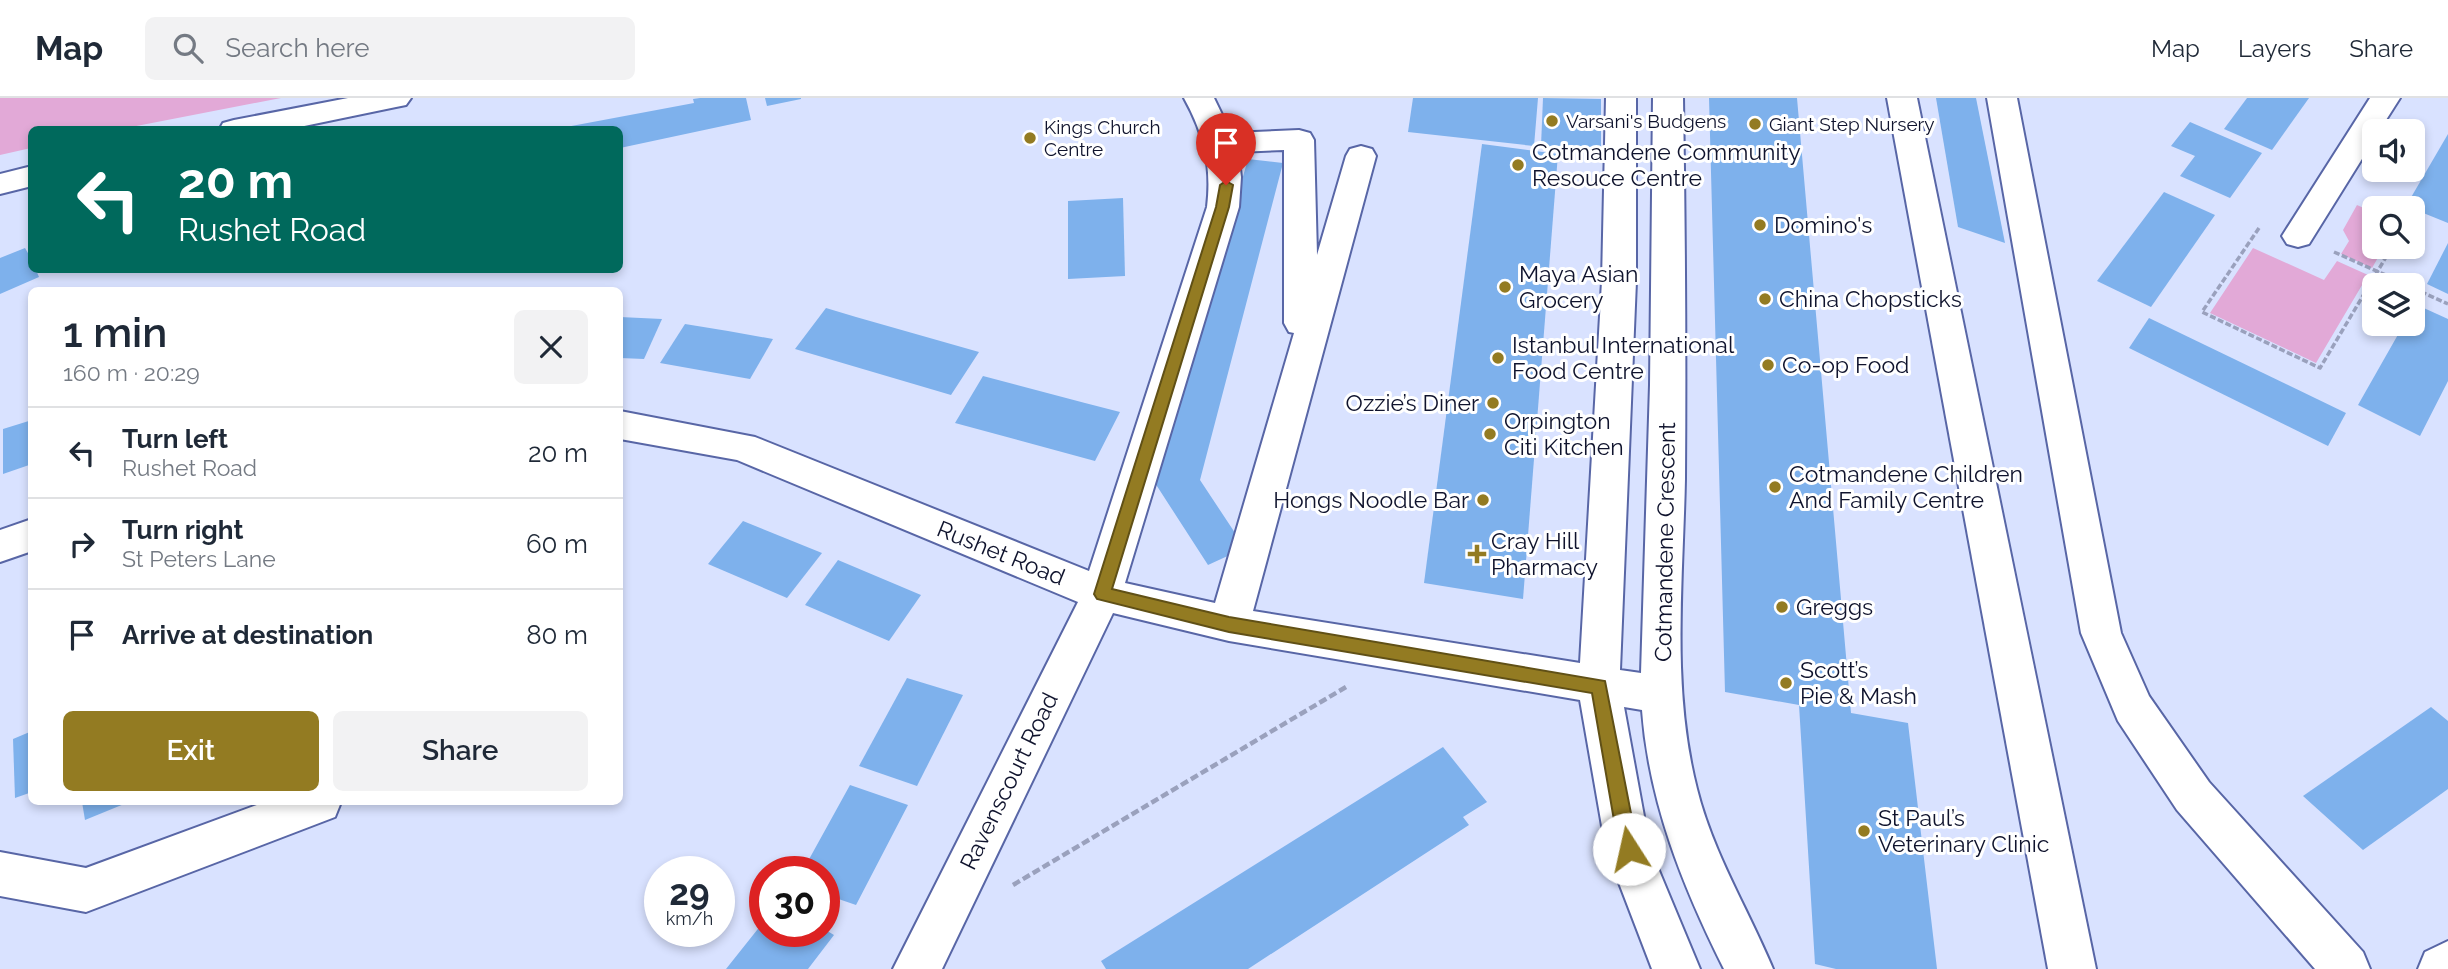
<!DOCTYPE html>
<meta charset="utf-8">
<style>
body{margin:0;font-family:Raleway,sans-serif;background:#f2f2f3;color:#1f2937;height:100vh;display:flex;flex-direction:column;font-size:26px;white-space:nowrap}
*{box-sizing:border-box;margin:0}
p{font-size:23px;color:#747a83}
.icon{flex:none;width:38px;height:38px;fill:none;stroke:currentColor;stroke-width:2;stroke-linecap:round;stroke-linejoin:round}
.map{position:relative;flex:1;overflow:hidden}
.sheet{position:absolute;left:28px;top:189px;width:595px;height:518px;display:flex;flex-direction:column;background:#fff;border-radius:10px;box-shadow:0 4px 10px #0003}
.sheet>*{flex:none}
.hud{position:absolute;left:28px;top:28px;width:595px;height:147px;border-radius:10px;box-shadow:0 4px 10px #0003;background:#00695c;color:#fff;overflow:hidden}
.fabs{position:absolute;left:2362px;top:21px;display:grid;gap:14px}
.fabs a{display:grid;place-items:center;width:63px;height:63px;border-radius:10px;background:#fff;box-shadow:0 4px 10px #0003;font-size:35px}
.speed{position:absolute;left:644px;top:758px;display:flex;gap:14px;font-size:35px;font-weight:700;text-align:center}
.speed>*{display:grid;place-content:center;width:91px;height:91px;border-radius:50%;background:#fff;box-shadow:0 4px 10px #0003;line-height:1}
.speed small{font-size:18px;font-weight:400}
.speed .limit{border:10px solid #d22;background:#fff;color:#111}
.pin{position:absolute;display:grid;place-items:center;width:60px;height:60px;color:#fff;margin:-72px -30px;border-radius:50% 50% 50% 0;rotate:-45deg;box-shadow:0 0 7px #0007}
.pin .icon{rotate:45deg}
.me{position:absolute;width:77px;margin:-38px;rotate:350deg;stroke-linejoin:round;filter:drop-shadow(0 0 5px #0008)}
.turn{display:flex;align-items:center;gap:24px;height:147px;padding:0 35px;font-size:32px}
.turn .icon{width:91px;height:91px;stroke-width:2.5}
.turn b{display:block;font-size:49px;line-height:60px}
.round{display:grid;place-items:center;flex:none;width:74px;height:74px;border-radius:10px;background:#f2f2f3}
.head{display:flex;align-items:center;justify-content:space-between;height:119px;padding:0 35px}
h1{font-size:42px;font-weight:600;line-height:52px}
.button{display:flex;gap:14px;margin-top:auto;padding:14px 35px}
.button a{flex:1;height:80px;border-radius:10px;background:#937b22;color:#fff;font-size:28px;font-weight:600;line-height:80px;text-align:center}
.button a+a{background:#f2f2f3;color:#1f2937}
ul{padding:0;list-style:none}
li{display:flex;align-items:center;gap:21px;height:91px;padding:0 35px;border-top:2px solid #e0e1e3}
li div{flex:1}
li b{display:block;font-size:26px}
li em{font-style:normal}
header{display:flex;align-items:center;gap:42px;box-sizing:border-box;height:98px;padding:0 35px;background:#fff;border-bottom:2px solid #e0e1e3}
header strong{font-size:33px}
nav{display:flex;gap:38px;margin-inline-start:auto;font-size:24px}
.search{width:490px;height:63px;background:#f2f2f3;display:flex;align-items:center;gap:18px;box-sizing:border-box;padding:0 24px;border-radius:10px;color:#747a83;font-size:26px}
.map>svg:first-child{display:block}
</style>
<header>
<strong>Map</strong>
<div class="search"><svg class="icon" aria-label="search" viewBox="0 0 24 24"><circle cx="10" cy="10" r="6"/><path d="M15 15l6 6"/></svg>Search here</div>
<nav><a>Map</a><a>Layers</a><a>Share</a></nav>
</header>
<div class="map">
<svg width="2448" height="871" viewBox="0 0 2448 871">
<rect width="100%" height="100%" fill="#d9e2ff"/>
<!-- green -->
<g fill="#e2a9d7">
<path d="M0 0H281L121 31 32 32 31 50 0 57Z"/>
<path d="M2357 107 2375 115V149H2384L2372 170 2341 156 2349 143 2343 132Z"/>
<path d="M2253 150 2324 182 2337 163 2368 177 2316 265 2210 215Z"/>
</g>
<!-- building -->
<g fill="#7eb1ec">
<path d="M700 0H746L751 22 620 50V32H550L694 5 693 1Z"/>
<path d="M765 0H801V1L767 8Z"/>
<path d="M1413 0H1538L1534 48 1408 34Z"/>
<path d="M1543 0 1601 1V55L1541 48Z"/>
<path d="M1709 0H1797L1851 615 1908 625 1937 871H1836L1815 866 1799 607 1725 594Z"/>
<path d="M1936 0H1976L2005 145 1958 129Z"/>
<path d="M2247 0H2309L2272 52 2224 31Z"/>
<path d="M2190 24 2262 55 2230 100 2180 78 2195 58 2171 48Z"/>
<path d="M2448 36V125L2406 108Z"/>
<path d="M1482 46 1558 56 1523 501 1424 485Z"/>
<path d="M1248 61 1283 65 1200 382 1245 450 1208 467 1155 385Z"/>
<path d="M2164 94 2215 117 2151 209 2097 183Z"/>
<path d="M1123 100 1125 178 1068 181V103Z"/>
<path d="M2448 145V196L2427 186Z"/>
<path d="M25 150 32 162V172H36L39 179 0 196V160Z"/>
<path d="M2415 206 2448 221V283L2420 338 2358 307 2404 226H2413Z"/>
<path d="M826 210 856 219 979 254 951 297 795 251Z"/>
<path d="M620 219 662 221 644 261 620 260Z"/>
<path d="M2149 220 2346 315 2328 348 2129 250Z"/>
<path d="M685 226 728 233 773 241 750 281 660 265Z"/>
<path d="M983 278 1085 305 1120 314 1095 363 955 325Z"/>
<path d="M32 322V366L3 376V331Z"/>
<path d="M743 423 822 455 787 500 708 466Z"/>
<path d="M838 462 921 497 889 543 805 507Z"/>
<path d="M907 580 963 597 917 688 859 668Z"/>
<path d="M2431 609 2448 623V691L2363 752 2303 698Z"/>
<path d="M32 633V694L15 700 13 641Z"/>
<path d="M1443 649 1487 704 1463 719 1469 727 1248 871H1106L1101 863Z"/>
<path d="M850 687 908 707 856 807 824 796V774H802Z"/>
<path d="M82 704H129L85 722Z"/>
<path d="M765 822V833H824V831L834 837 808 871H726Z"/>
</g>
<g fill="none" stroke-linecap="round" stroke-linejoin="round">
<defs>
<g id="minor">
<path d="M348 0H411L406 7 396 9 285 32H219L223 25 234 22Z"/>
<path d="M1184 0H1214L1231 35 1299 32 1310 35 1314 42 1317 157 1346 58 1350 51 1361 48 1372 51 1376 58 1253 513 1580 565 1602 183 1606 0H1636V183L1620 572 1641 575 1650 287 1653 0H1683C1685 127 1686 254 1685 381 1683 483 1671 590 1697 691 1713 755 1748 811 1773 871H1724C1683 789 1649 705 1642 612L1624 609 1650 751 1700 871H1652L1606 751 1580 602 1229 543 1113 515 942 871H893L1078 504 737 362 620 341V313L755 339 1089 473 1207 109C1212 68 1204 36 1184 0ZM1284 52V225L1289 234 1294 235 1215 505 1125 485 1239 109 1241 79 1238 54Z"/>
<path d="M1887 0H1917L2096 871H2048Z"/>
<path d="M1987 0H2017L2121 535 2149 598 2209 684 2363 854 2370 871H2315L2177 712 2118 623 2081 535Z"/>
<path d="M2370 0H2400L2379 33H2375V40L2309 146 2298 149 2287 146 2282 138Z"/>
<path d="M32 68V88L0 96V76Z"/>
<path d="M32 421V453L0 464V432Z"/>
<path d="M265 704H341L335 719 86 814 0 798V754L86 770Z"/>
<path d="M2448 843V871H2418L2425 854Z"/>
</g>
</defs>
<!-- minor casing -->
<use href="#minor" stroke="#5866a6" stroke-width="4"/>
<!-- path-far1 -->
<g stroke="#9aa1bd" stroke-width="3.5" stroke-dasharray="6 2.5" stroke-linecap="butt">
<path d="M2365 105 2376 110"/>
<path d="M2259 130 2202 214 2320 270 2392 149"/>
<path d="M2334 154 2408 187"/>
<path d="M2413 190 2448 206"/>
</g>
<!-- path -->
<path stroke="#9aa1bd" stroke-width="4.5" stroke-dasharray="8 3.5" stroke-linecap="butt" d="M1013 787 1346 589"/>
<!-- minor -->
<use href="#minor" fill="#fff" fill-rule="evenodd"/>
</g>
<!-- route -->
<path fill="#937b22" stroke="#605016" stroke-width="2" d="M1226 83 1233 87 1229 109 1112 491 1229 519 1605 583 1638 751 1635 757 1629 760 1622 757 1619 751 1592 595 1229 534 1097 501 1094 496 1216 109 1220 87Z"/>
<!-- markers -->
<g fill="#937b22" stroke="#fff" stroke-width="2.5">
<circle cx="1552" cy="23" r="7"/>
<circle cx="1755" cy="26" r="7"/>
<circle cx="1030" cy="40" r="7"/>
<circle cx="1518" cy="67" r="7"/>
<circle cx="1760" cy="127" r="7"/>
<circle cx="1505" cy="189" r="7"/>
<circle cx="1765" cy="201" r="7"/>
<circle cx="1498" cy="260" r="7"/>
<circle cx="1768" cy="267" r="7"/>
<circle cx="1493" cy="305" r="7"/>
<circle cx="1490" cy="336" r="7"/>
<circle cx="1775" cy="389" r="7"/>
<circle cx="1483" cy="402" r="7"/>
<path d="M1473.5 445.5h7v7h7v7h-7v7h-7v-7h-7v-7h7z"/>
<circle cx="1782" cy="509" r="7"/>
<circle cx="1786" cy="585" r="7"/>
<circle cx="1864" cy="733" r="7"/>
</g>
<g text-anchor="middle" stroke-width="6" stroke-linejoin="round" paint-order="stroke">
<!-- far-poi labels -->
<g font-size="19" fill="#0f132d" stroke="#fff" text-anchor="start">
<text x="1566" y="30">Varsani's Budgens</text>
<text x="1769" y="33">Giant Step Nursery</text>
<text x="1044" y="36">Kings Church<tspan x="1044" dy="22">Centre</tspan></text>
</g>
<!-- poi labels -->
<g font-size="23" fill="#0f132d" stroke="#fff" text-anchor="start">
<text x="1532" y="62">Cotmandene Community<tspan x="1532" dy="26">Resouce Centre</tspan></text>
<text x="1774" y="135">Domino's</text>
<text x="1519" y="184">Maya Asian<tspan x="1519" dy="26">Grocery</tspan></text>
<text x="1779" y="209">China Chopsticks</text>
<text x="1512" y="255">Istanbul International<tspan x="1512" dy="26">Food Centre</tspan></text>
<text x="1782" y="275">Co-op Food</text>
<text x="1479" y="313" text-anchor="end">Ozzie’s Diner</text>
<text x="1504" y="331">Orpington<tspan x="1504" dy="26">Citi Kitchen</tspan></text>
<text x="1789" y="384">Cotmandene Children<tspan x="1789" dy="26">And Family Centre</tspan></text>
<text x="1469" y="410" text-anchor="end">Hongs Noodle Bar</text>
<text x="1491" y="451">Cray Hill<tspan x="1491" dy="26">Pharmacy</tspan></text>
<text x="1796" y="517">Greggs</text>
<text x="1800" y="580">Scott’s<tspan x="1800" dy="26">Pie &amp; Mash</tspan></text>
<text x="1878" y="728">St Paul’s<tspan x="1878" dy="26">Veterinary Clinic</tspan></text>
</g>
<!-- street labels -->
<g font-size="23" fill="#0f132d" stroke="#fff">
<text transform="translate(1665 444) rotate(-89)" y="8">Cotmandene Crescent</text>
<text transform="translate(1001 455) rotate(22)" y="8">Rushet Road</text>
<text transform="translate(1009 683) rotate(-64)" y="8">Ravenscourt Road</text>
</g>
</g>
</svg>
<div class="fabs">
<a><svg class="icon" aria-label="sound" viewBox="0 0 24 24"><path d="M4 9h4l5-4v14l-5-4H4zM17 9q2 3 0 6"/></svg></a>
<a><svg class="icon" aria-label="search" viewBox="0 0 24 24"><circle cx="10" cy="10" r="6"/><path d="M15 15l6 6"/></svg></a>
<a><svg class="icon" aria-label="layers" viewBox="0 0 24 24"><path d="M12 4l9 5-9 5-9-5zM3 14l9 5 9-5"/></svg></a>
</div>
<div class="speed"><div>29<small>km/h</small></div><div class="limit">30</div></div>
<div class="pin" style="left:1226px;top:87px;background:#d93025"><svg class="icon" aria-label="arrive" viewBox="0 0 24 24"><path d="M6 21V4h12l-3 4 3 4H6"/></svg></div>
<svg class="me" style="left:1629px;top:751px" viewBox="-20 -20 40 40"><circle r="19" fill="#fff"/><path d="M0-13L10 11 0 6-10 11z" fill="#937b22"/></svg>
<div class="hud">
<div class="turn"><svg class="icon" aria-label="left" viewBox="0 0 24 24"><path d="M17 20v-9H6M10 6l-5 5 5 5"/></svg><div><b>20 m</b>Rushet Road</div></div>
</div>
<section class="sheet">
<div class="head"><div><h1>1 min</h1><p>160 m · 20:29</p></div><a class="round"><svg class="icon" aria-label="close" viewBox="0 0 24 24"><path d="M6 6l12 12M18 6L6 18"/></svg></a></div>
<ul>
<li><svg class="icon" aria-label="left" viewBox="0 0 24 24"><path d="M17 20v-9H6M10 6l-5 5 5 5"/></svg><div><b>Turn left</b><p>Rushet Road</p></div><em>20 m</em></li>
<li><svg class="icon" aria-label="right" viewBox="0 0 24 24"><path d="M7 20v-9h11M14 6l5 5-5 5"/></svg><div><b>Turn right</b><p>St Peters Lane</p></div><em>60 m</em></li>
<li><svg class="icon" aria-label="arrive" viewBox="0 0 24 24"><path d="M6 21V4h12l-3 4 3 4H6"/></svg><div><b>Arrive at destination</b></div><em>80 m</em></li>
</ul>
<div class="button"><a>Exit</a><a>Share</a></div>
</section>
</div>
